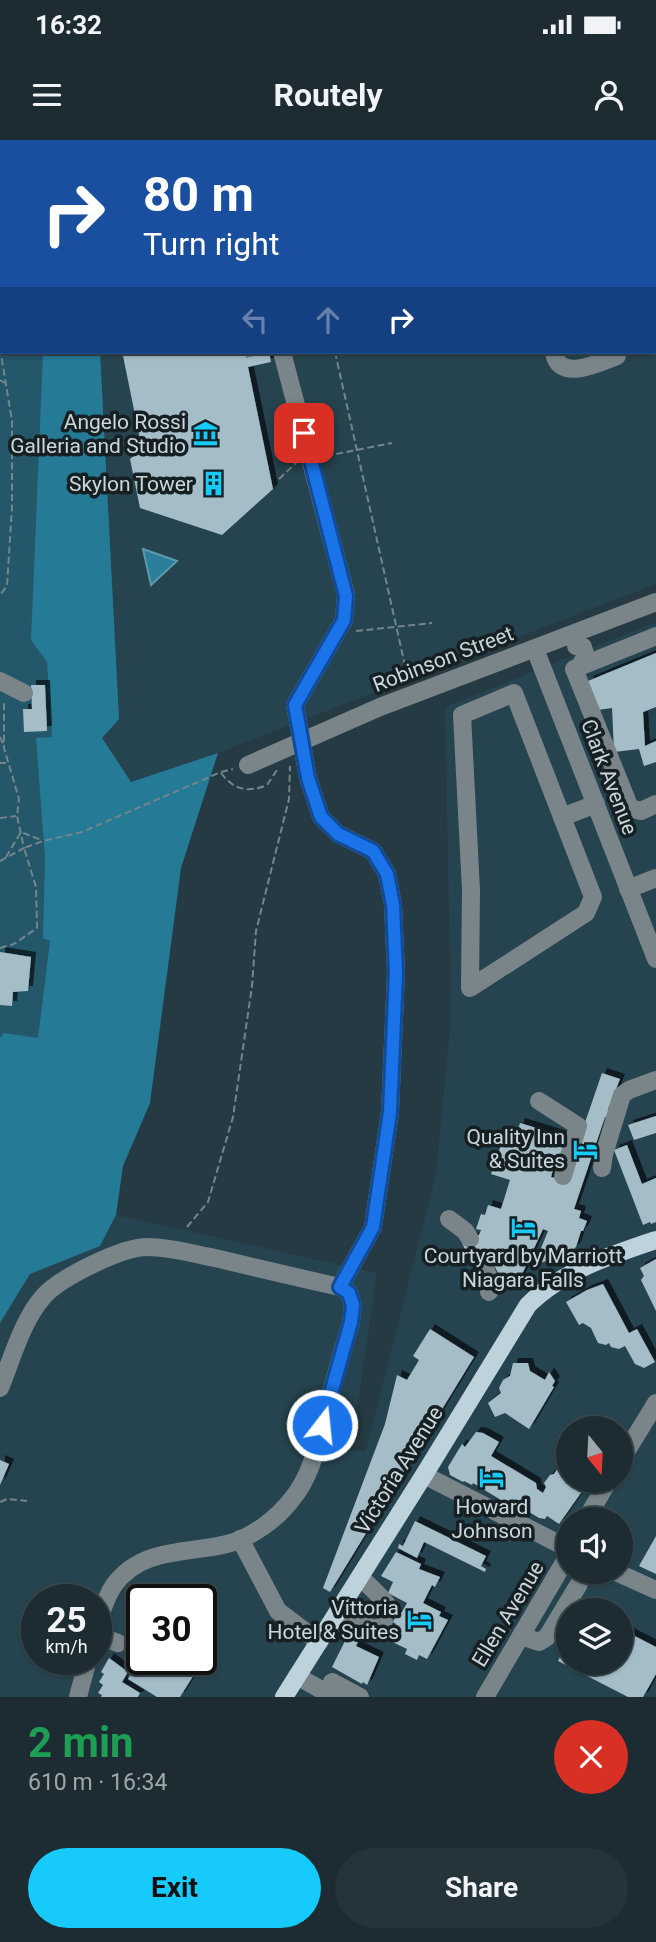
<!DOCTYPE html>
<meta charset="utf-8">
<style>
body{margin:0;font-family:Roboto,sans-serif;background:#25343a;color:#f1f3f6;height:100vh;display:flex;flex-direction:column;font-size:26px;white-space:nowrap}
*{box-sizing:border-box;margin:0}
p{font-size:23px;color:#a0a7ac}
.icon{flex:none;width:38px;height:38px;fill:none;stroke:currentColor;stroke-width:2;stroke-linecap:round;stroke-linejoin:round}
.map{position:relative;height:1557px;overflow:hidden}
.sheet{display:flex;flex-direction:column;background:#1c2c32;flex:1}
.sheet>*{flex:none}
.top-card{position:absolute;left:0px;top:0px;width:656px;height:214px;box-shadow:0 2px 5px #0004,0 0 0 2px #3a484d;background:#1a4fa0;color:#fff;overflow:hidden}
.needle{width:46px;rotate:162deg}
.fabs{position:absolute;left:556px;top:1276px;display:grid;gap:14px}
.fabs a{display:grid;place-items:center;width:77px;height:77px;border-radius:50%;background:#1c2c32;box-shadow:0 2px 5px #0004,0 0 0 2px #3a484d;font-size:35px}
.speed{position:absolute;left:21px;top:1444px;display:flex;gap:14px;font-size:35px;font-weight:700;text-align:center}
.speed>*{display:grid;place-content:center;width:91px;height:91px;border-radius:50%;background:#1c2c32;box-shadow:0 2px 5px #0004,0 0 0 2px #3a484d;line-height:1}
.speed small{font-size:18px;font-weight:400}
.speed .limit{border:4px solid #111;border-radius:10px;background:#fff;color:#111}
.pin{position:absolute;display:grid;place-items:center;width:60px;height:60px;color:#fff;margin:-30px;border-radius:14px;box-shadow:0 4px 10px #0006}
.me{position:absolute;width:77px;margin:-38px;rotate:16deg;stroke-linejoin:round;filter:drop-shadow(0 0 5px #0008)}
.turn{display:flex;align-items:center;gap:24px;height:147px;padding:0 28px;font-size:32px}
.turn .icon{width:91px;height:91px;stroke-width:2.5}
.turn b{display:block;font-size:49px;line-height:60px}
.lanes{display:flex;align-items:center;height:66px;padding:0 28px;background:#0003;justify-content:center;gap:35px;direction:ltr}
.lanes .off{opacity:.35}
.round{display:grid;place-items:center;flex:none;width:74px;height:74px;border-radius:37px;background:#25343a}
.headline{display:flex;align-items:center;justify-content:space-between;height:119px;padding:0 28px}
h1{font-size:42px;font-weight:700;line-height:52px;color:#1e9e55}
.cta{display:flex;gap:14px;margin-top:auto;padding:14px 28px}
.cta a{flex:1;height:80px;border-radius:42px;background:#16cafb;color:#111;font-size:28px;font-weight:700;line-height:80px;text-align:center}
.cta a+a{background:#25343a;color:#f1f3f6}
.status{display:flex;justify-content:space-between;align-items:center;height:49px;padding:0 35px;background:#1c2c32;direction:ltr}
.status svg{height:19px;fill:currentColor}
header{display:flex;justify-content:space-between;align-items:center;height:91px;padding:0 28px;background:#1c2c32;font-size:32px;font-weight:700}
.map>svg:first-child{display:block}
</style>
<div class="status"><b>16:32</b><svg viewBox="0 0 49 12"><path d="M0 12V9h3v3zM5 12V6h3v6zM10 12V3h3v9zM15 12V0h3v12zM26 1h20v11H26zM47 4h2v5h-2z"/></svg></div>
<header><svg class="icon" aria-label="menu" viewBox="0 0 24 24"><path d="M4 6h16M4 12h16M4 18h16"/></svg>Routely<svg class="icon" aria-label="person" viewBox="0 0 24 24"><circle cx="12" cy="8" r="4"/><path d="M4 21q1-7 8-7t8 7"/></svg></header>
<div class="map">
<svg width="656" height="1557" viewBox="0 0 656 1557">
<defs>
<filter id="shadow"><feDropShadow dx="5" dy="-5" stdDeviation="0" flood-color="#0009"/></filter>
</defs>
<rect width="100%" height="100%" fill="#253a42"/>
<!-- built -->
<g fill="#26444f" fill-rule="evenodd">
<path d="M25 0H656V444L218 613 131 642 102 598 119 578 100 212H654V2Z"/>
<path d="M656 482V1557H0V1183L30 1134 100 1106 116 1075 377 1133 358 1262 345 1310 366 1311 436 1034 451 877 445 567ZM569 1288H621V1340H569ZM569 1379H621V1432H569ZM37 1460H96V1519H37ZM142 1460H201V1519H142ZM569 1470H621V1522H569Z"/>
</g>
<!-- green -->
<path fill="#235769" d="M0 0H25L2 2V212H100L119 579 102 598 131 642 0 1183Z"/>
<!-- forest -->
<path fill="#257a96" d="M43 212H100L119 579 102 598 131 642 218 613 181 728 150 963 123 1026 116 1075 100 1106 30 1134 0 1183V898L4 893 38 898 50 801 43 798 45 718 36 598 52 597 47 522 31 500Z"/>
<!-- water -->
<path fill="#2b7f9b" stroke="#5a99ae" stroke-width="2" d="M143 409 177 421 151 445Z"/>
<!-- building -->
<g fill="#a4bdc7" filter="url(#shadow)">
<path d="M127 212H269L271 222 248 227 273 349 222 395 140 368 130 319 142 309 123 216Z"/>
<path d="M656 513V567L643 572 645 606 656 601V622L644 626 639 609 614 612 612 568 598 570 588 541Z"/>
<path d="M31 545H45L47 591 24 592 23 569H32Z"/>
<path d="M0 812 31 817 28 851 13 852 12 866 0 865Z"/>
<path d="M602 933 620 939 608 969 610 970 607 978 605 977 574 1069 581 1071 579 1078 587 1081 583 1091H581L576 1107 570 1112 538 1124 535 1123 548 1091 543 1089 518 1143 508 1146 503 1143 490 1117 473 1126 462 1103 479 1095 481 1090 476 1089 481 1074 485 1075 488 1065 501 1069 510 1040 491 1034 502 1002 513 1006 520 983 569 998 561 1024 555 1022 551 1037 565 1041Z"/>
<path d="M656 976V993L634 1000 628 985Z"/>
<path d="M627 1005 642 1044 656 1038V1082L651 1084 650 1082 643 1085 614 1010Z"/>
<path d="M656 1119V1171L641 1140 644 1136 640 1128Z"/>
<path d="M603 1144 629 1193 637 1189 655 1222 644 1228 635 1224 625 1206 619 1209 611 1207 609 1203 606 1205 598 1203 591 1188 583 1183 579 1185 566 1162 587 1150Z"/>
<path d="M430 1189 474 1217 330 1452 323 1448 385 1284 397 1235 407 1240 419 1220 413 1216Z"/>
<path d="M513 1223H528L530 1231 545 1240 549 1232 555 1241 552 1246 554 1247 529 1289 505 1273 495 1277 488 1263 501 1253 499 1248 503 1240 510 1236Z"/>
<path d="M476 1292 483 1293 499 1302 491 1316 536 1343 537 1349 543 1353 546 1347 544 1343 550 1335 554 1334 558 1328 563 1331 569 1322V1340H590L559 1384 547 1376 545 1379 539 1378 524 1369 526 1367 523 1365 519 1371 473 1343 472 1345 464 1341 463 1342 450 1335 448 1327 462 1304 465 1307Z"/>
<path d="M0 1320 9 1324 0 1345Z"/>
<path d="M415 1381 486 1416 481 1426 486 1429 485 1432 424 1402 417 1418 398 1408 399 1404 403 1406Z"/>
<path d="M656 1396V1434L639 1426Z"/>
<path d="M396 1412 421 1424 419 1429 440 1437 435 1447 432 1445 423 1463 441 1472 439 1476 448 1480 427 1519 419 1515 417 1520 405 1514 407 1509 388 1500 396 1484 393 1482 396 1475 399 1477 407 1463 388 1453 393 1442 381 1436Z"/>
<path d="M621 1489 656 1507V1534L643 1557H628L558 1521 569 1499V1522H621Z"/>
<path d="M347 1497 358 1502 356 1506 379 1517 367 1545 363 1542 362 1544 332 1527Z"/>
<path d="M109 1518 128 1532 122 1542 140 1553 138 1557H101L102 1555 98 1553 103 1545 99 1542 104 1534 101 1532Z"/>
<path d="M140 1519H172L195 1533 180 1557H157L128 1539Z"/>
</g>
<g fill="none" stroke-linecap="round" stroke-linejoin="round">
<!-- path -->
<g stroke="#74858c" stroke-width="2" stroke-dasharray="7 3.5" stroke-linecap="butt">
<path d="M77 0 83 2"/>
<path d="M288 0V2"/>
<path d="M136 2 140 0"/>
<path d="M0 208 12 281V367L7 446 0 455"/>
<path d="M335 212 408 539"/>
<path d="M246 217 267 212"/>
<path d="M0 240 5 243"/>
<path d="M275 314 295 321"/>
<path d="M326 316 392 303"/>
<path d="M279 339 296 323"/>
<path d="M356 491 432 483"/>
<path d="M496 491 502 506"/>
<path d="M0 597 3 604"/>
<path d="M0 623H6"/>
<path d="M221 633C234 650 247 653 267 645L277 630"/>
<path d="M0 678 16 676"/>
<path d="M6 717 21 692 41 700"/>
<path d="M0 721 24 708 17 676 19 659 4 608V561"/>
<path d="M0 808 14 804 37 788 36 747 24 708 43 701 82 692 221 632 233 629"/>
<path d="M187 1087 208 1062 233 977 252 846 256 791 289 659 290 626"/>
<path d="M0 1362 7 1359 27 1361"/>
</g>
<!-- minor -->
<g stroke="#7a8589" stroke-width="18">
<path d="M575 0 576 2"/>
<path d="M317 2 322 0"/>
<path d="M0 138 2 137"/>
<path d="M0 156 2 154"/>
<path d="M654 198 656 201"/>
<path d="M282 212 346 455 344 480 295 565 308 638 321 677 338 694 373 711 387 734 393 765 396 833 390 972 373 1087 340 1147"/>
<path d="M554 212C558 243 599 223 617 216"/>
<path d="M656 496 574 529 630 668 641 671 656 664"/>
<path d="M576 506 583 507 586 517 582 522"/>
<path d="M535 509 656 819"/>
<path d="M0 541 24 553"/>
<path d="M514 553 593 757 586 773 470 848 471 750 462 575Z"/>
<path d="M248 625 380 567 656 462"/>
<path d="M562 677 596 664"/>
<path d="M628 749 656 738"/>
<path d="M539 961 578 986 563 1036"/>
<path d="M602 1028 604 1014 622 955 629 950 656 940"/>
<path d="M449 1079 465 1091 470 1099"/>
<path d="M482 1122 490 1140 489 1152"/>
<path d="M0 1248C12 1219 22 1181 43 1157 59 1138 122 1107 147 1107 170 1107 194 1114 215 1118 257 1128 299 1138 340 1147L349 1153 353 1165 351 1182C342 1213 333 1244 325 1275 317 1305 312 1335 292 1359 277 1379 251 1398 227 1404 187 1414 142 1407 114 1445 105 1458 101 1474 96 1489"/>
<path d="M621 1320 656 1263"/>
<path d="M424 1335 569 1409"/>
<path d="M586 1379 609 1340"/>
<path d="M240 1399 278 1471 319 1502"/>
<path d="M616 1432 656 1450"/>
<path d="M360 1437C368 1445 386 1460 389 1468"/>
<path d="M337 1474 379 1491 384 1481"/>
<path d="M96 1495 118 1503"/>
<path d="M521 1496 539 1502 547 1497 579 1444"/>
<path d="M297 1536 334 1557"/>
<path d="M332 1542 360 1557"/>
<path d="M78 1557 88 1519"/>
<path d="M485 1557 569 1414"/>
</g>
<!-- major -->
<path stroke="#bdd2db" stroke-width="18" d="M284 1557 424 1335 528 1165C562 1131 611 1115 656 1100"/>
</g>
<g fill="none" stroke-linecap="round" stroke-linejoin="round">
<defs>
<path id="route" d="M304 293 346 456 344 480 295 565 308 638 321 677 338 694 373 711 387 734 393 765 396 833 390 972 373 1087 340 1147 349 1153 353 1165 351 1182 322 1285"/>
</defs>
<!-- route casing -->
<use href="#route" stroke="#114b97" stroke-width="18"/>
<!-- route -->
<use href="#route" stroke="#1a73e8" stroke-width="12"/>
</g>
<!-- icons -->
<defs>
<symbol id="museum-bare" viewBox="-9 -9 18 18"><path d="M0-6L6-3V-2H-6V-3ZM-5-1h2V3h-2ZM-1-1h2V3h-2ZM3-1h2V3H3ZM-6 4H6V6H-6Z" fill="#16cafb" stroke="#162023" stroke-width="2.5" paint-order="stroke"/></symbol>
<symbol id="building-bare" viewBox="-9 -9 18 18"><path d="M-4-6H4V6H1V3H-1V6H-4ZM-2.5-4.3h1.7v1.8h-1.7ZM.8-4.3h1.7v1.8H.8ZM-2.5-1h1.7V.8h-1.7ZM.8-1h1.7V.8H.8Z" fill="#16cafb" stroke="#162023" stroke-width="2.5" paint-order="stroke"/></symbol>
<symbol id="hotel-bare" viewBox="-9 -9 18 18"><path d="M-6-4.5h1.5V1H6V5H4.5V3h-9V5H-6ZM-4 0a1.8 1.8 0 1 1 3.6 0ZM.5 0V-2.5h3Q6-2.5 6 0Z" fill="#16cafb" stroke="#162023" stroke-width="2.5" paint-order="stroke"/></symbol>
</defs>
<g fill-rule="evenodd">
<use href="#museum-bare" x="188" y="276" width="35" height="35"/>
<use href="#building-bare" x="196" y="326" width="35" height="35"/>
<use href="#hotel-bare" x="568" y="992" width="35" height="35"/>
<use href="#hotel-bare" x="506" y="1070" width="35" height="35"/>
<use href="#hotel-bare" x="474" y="1320" width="35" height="35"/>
<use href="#hotel-bare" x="402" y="1462" width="35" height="35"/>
</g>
<g text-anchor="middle" stroke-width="7" stroke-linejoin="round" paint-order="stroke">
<!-- poi labels -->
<g font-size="21" fill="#c9d6db" stroke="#162023" text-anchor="end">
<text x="186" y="289">Angelo Rossi<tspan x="186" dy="24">Galleria and Studio</tspan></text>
<text x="193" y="351">Skylon Tower</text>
<text x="565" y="1004">Quality Inn<tspan x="565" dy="24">&amp; Suites</tspan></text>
<text x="523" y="1123" text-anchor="middle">Courtyard by Marriott<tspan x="523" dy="24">Niagara Falls</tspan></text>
<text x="492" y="1374" text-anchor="middle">Howard<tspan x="492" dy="24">Johnson</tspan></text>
<text x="399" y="1475">Vittoria<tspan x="399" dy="24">Hotel &amp; Suites</tspan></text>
</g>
<!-- street labels -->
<g font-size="21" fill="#c9d6db" stroke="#162023">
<text transform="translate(443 519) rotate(-21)" y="7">Robinson Street</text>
<text transform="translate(609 637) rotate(69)" y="7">Clark Avenue</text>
<text transform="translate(399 1330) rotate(-58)" y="7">Victoria Avenue</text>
<text transform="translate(508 1474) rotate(-59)" y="7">Ellen Avenue</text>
</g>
</g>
</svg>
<div class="fabs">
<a><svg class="needle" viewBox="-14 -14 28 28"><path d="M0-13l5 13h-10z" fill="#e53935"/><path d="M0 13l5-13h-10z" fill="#a0a7ac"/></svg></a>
<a><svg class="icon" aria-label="sound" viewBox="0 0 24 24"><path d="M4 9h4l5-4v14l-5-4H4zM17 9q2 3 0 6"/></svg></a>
<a><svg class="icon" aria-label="layers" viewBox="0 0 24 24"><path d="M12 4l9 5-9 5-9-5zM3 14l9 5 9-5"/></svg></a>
</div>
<div class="speed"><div>25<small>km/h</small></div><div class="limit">30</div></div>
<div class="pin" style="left:304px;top:293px;background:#d93025"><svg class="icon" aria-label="arrive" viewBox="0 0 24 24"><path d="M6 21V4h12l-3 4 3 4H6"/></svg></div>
<svg class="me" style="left:322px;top:1285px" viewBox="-20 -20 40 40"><circle r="17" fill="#1a73e8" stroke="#fff" stroke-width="3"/><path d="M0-11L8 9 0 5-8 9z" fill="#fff"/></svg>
<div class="top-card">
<div class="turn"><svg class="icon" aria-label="right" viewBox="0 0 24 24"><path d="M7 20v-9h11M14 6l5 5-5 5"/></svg><div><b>80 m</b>Turn right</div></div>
<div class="lanes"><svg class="icon off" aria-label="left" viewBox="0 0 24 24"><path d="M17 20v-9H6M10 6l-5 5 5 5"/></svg><svg class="icon off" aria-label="ahead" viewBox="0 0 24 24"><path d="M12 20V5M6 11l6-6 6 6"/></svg><svg class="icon" aria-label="right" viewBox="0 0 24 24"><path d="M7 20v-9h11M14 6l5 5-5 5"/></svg></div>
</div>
</div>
<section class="sheet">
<div class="headline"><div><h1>2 min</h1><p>610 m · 16:34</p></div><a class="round" style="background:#d93025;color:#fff"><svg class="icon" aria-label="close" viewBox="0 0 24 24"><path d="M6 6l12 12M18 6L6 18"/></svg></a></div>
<div class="cta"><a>Exit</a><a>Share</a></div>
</section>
